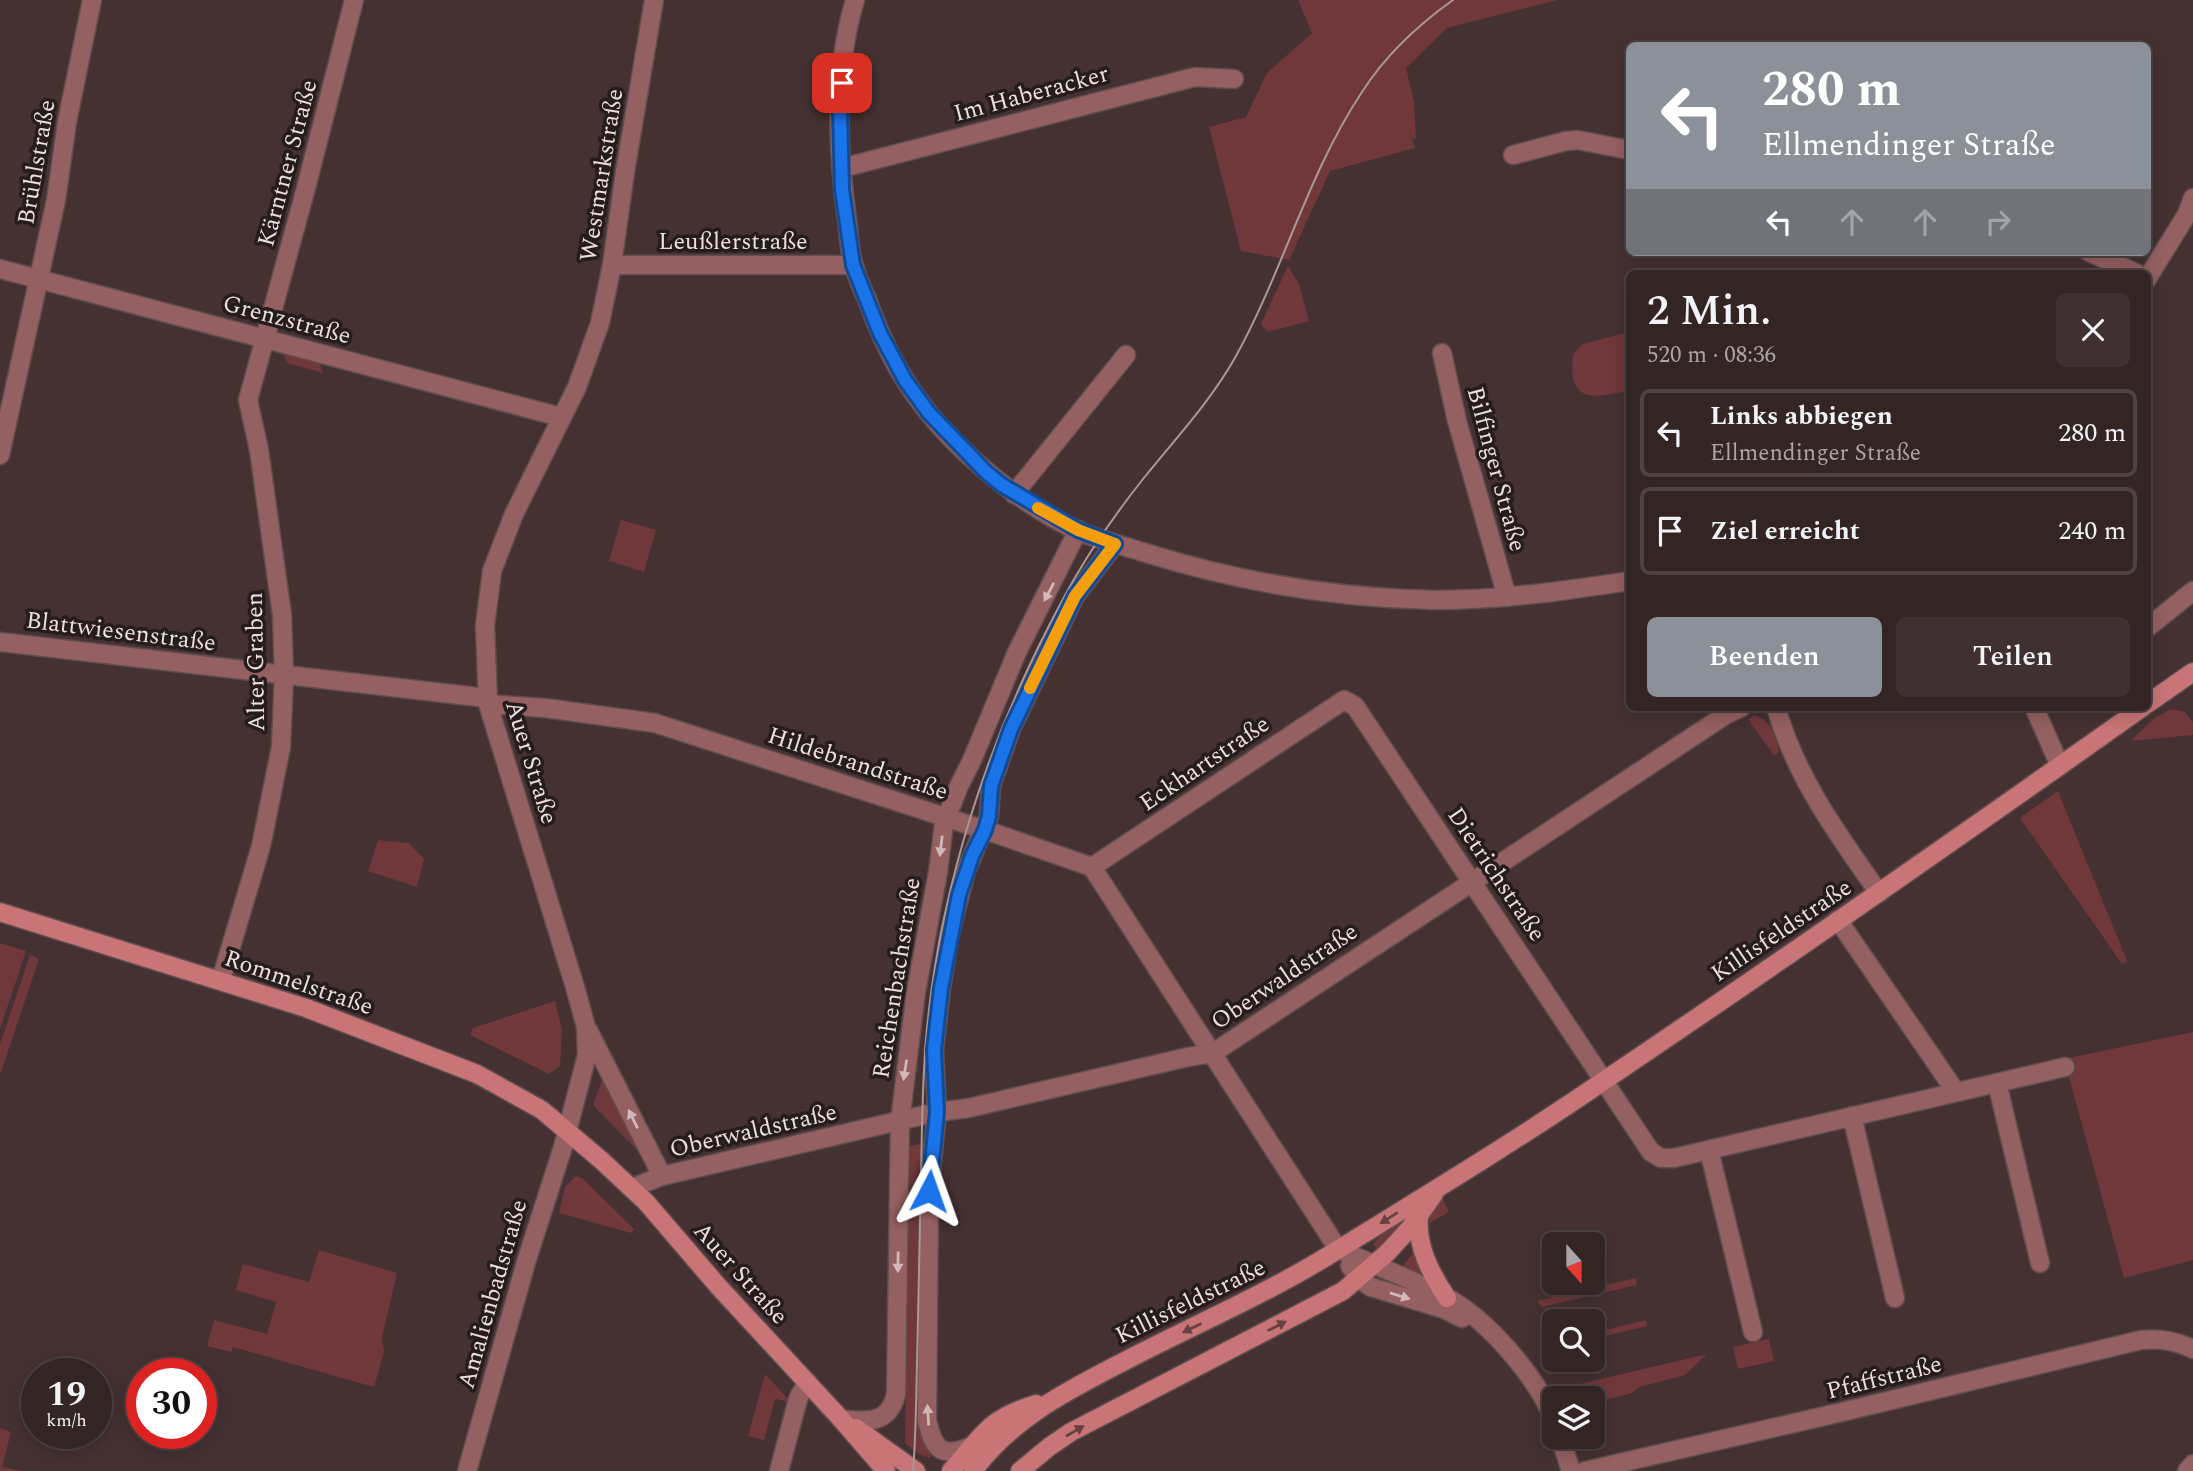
<!DOCTYPE html>
<html lang="de">
<meta charset="utf-8">
<style>
body{margin:0;font-family:Spectral,serif;background:#3f3132;color:#f1f3f6;height:100vh;display:flex;flex-direction:column;font-size:26px;white-space:nowrap}
*{box-sizing:border-box;margin:0}
p{font-size:23px;color:#a9a5a7}
.icon{flex:none;width:38px;height:38px;fill:none;stroke:currentColor;stroke-width:2;stroke-linecap:round;stroke-linejoin:round}
.map{position:relative;flex:1;overflow:hidden}
.panel{position:absolute;left:1626px;top:270px;width:525px;height:441px;display:flex;flex-direction:column;background:#342525;border-radius:10px;box-shadow:0 4px 18px #0003,0 0 0 2px #4e4242}
.panel>*{flex:none}
.banner{position:absolute;left:1626px;top:42px;width:525px;height:214px;border-radius:10px;box-shadow:0 4px 18px #0003,0 0 0 2px #4e4242;background:#8c9099;color:#fff;overflow:hidden}
.needle{width:46px;rotate:159deg}
.tools{position:absolute;left:1542px;top:1232px;display:grid;gap:14px}
.tools a{display:grid;place-items:center;width:63px;height:63px;border-radius:10px;background:#342525;box-shadow:0 4px 18px #0003,0 0 0 2px #4e4242;font-size:35px}
.speed{position:absolute;left:21px;top:1358px;display:flex;gap:14px;font-size:35px;font-weight:700;text-align:center}
.speed>*{display:grid;place-content:center;width:91px;height:91px;border-radius:50%;background:#342525;box-shadow:0 4px 18px #0003,0 0 0 2px #4e4242;line-height:1}
.speed small{font-size:18px;font-weight:400}
.speed .limit{border:10px solid #d22;background:#fff;color:#111}
.pin{position:absolute;display:grid;place-items:center;width:60px;height:60px;color:#fff;margin:-30px;border-radius:14px;box-shadow:0 4px 10px #0006}
.me{position:absolute;width:77px;margin:-38px;rotate:4deg;stroke-linejoin:round;filter:drop-shadow(0 0 5px #0008)}
.turn{display:flex;align-items:center;gap:24px;height:147px;padding:0 21px;font-size:32px}
.turn .icon{width:91px;height:91px;stroke-width:2.5}
.turn b{display:block;font-size:49px;line-height:60px}
.lanes{display:flex;align-items:center;height:66px;padding:0 21px;background:#0003;justify-content:center;gap:35px;direction:ltr}
.lanes .off{opacity:.35}
.round{display:grid;place-items:center;flex:none;width:74px;height:74px;border-radius:10px;background:#3f3132}
.summary{display:flex;align-items:center;justify-content:space-between;height:119px;padding:0 21px}
h1{font-size:42px;font-weight:600;line-height:52px}
.action{display:flex;gap:14px;margin-top:auto;padding:14px 21px}
.action a{flex:1;height:80px;border-radius:10px;background:#8c9099;color:#fff;font-size:28px;font-weight:600;line-height:80px;text-align:center}
.action a+a{background:#3f3132;color:#f1f3f6}
ul{padding:0;list-style:none}
li{display:flex;align-items:center;gap:21px;height:88px;margin:0 14px 10px;padding:0 7px;border:4px solid #4e4242;border-radius:10px}
li div{flex:1}
li b{display:block;font-size:26px}
li em{font-style:normal}
.map>svg:first-child{display:block}
</style>
<div class="map">
<svg width="2193" height="1471" viewBox="0 0 2193 1471">
<rect width="100%" height="100%" fill="#453131"/>
<!-- green -->
<g fill="#70383b">
<path d="M1298 0H1558L1447 28 1406 68 1414 101 1416 138 1412 139 1415 148 1330 171 1289 260 1241 251 1209 127 1246 117 1267 73 1312 33Z"/>
<path d="M1288 266 1299 284 1309 321 1267 332 1261 324Z"/>
<path d="M1629 332V390C1593 399 1567 404 1573 354L1583 344Z"/>
<path d="M283 352 319 361 323 373 287 363Z"/>
<path d="M621 520 656 530 644 572 609 561Z"/>
<path d="M2170 709 2185 712 2193 722V735L2131 741 2153 719Z"/>
<path d="M1754 715C1772 721 1775 734 1779 752L1774 755 1752 725 1749 719Z"/>
<path d="M2058 791 2127 961 2122 964 2020 818Z"/>
<path d="M378 840 409 843 424 859 417 887 368 871Z"/>
<path d="M0 943 26 951 0 1029Z"/>
<path d="M30 955 39 959 0 1075V1044Z"/>
<path d="M555 1001 562 1030 560 1066 549 1074 470 1035 473 1028Z"/>
<path d="M2193 1032V1260L2124 1278 2064 1059Z"/>
<path d="M607 1079 641 1154 593 1105 602 1081Z"/>
<path d="M925 1143 933 1454 930 1458 919 1454 905 1443 910 1146Z"/>
<path d="M576 1176 582 1178 634 1229 633 1231 631 1233 559 1213 565 1187Z"/>
<path d="M1442 1197 1449 1212 1428 1224 1426 1223 1427 1216Z"/>
<path d="M1408 1218 1383 1245 1376 1248 1373 1244 1383 1232Z"/>
<path d="M319 1250 397 1273 382 1338 384 1352 374 1387 233 1347 231 1352 207 1346 214 1320 267 1334 276 1302 236 1290 243 1264 309 1282Z"/>
<path d="M1416 1250 1425 1278 1402 1267Z"/>
<path d="M1636 1278 1637 1285 1542 1307 1537 1301Z"/>
<path d="M1646 1320 1647 1326 1593 1339V1333Z"/>
<path d="M1769 1339 1774 1361 1738 1369 1733 1347Z"/>
<path d="M1707 1354 1685 1375 1639 1387 1632 1393 1593 1403 1592 1398H1573L1571 1391 1580 1384Z"/>
<path d="M765 1374 791 1402 775 1399 764 1440 748 1436Z"/>
<path d="M0 1428 11 1432 2 1467 23 1471H0Z"/>
</g>
<g fill="none" stroke-linecap="round" stroke-linejoin="round">
<defs>
<g id="minor">
<path d="M855 0C834 69 837 148 847 219 849 234 849 251 854 266 857 277 862 289 867 299 877 327 889 355 905 380 943 441 1014 501 1078 531 1100 540 1124 546 1146 553 1239 582 1337 598 1434 600 1499 600 1565 591 1629 581"/>
<path d="M1513 155 1566 141 1578 140 1629 150"/>
<path d="M842 168 1195 77 1234 79"/>
<path d="M2089 252 2136 273"/>
<path d="M612 265H853"/>
<path d="M0 269 561 417"/>
<path d="M2147 279 2187 214 2193 198"/>
<path d="M1442 353 1457 421 1507 597"/>
<path d="M1014 494 1126 355"/>
<path d="M2147 628 2193 591"/>
<path d="M0 642 487 698"/>
<path d="M488 704 545 708 655 723 991 832 1092 867 1338 1249"/>
<path d="M1776 707C1795 776 1838 835 1879 893"/>
<path d="M2034 707 2060 766"/>
<path d="M1092 867 1344 700 1355 706 1651 1152 1661 1158H1674L2065 1067"/>
<path d="M1838 920 1956 1092"/>
<path d="M221 980 261 846 281 747 284 675 282 615 259 450 248 400 306 188 354 0"/>
<path d="M588 1030 662 1176"/>
<path d="M1997 1083 2040 1263"/>
<path d="M1852 1116 1895 1298"/>
<path d="M1709 1150 1753 1332"/>
<path d="M632 1188 662 1176 937 1112 969 1108 1188 1057 1213 1053 1727 714 1742 707"/>
<path d="M841 1419C866 1422 889 1425 896 1394L900 1121 916 992 938 872 944 824 959 786 972 760 1017 652 1078 530"/>
<path d="M969 1447C940 1459 933 1447 927 1420L929 1191 937 1112 934 1050 941 988 950 932 966 871 989 816 991 786 1011 729 1075 596 1115 544"/>
<path d="M467 1471 527 1259 563 1147 587 1055 586 1027 575 987 488 704 485 625 492 571 514 514 577 387 600 323 612 265 625 172 654 0"/>
<path d="M779 1471 798 1399 807 1382"/>
<path d="M1585 1471 1842 1412 2141 1340C2161 1338 2175 1341 2193 1349"/>
<path d="M2187 1471 2193 1464"/>
</g>
<g id="tertiary">
<path d="M0 455 56 200 67 122 92 0"/>
<path d="M1338 1249C1374 1265 1411 1279 1446 1297 1487 1319 1537 1377 1554 1420"/>
<path d="M1350 1266 1359 1279 1371 1287 1444 1309 1462 1318"/>
<path d="M1560 1437 1571 1471"/>
</g>
<g id="secondary">
<path d="M2147 704 2193 672"/>
<path d="M0 912 306 1008 477 1074 542 1110 600 1159 646 1202 718 1286 841 1419 886 1471"/>
<path d="M1419 1216C1416 1246 1431 1274 1447 1298"/>
<path d="M856 1428 916 1471"/>
<path d="M951 1471C982 1436 987 1419 1036 1404"/>
<path d="M973 1471C1012 1419 1063 1393 1119 1364 1189 1327 1263 1296 1331 1254 1423 1197 1516 1141 1605 1080 1786 958 1965 833 2143 707"/>
<path d="M1020 1471 1049 1447 1071 1432 1343 1291 1387 1253 1410 1228 1434 1194"/>
</g>
</defs>
<!-- minor casing -->
<use href="#minor" stroke="#604d4d" stroke-width="21"/>
<!-- tertiary casing -->
<use href="#tertiary" stroke="#604d4d" stroke-width="21"/>
<!-- secondary casing -->
<use href="#secondary" stroke="#604d4d" stroke-width="21"/>
<!-- minor -->
<use href="#minor" stroke="#956061" stroke-width="18"/>
<!-- tertiary -->
<use href="#tertiary" stroke="#956061" stroke-width="18"/>
<!-- secondary -->
<use href="#secondary" stroke="#c97577" stroke-width="18"/>
<!-- tram -->
<path stroke="#a89898" stroke-width="2" d="M913 1471C916 1436 916 1401 917 1365 918 1303 920 1241 921 1178 922 1132 922 1086 926 1040 939 887 989 736 1062 601 1085 557 1113 517 1143 479 1175 439 1211 401 1236 356 1283 271 1308 173 1362 92 1385 56 1418 25 1453 0"/>
</g>
<!-- one-way arrows -->
<defs><path id="oneway-solid" d="M-6-.8H1V-3.2L6.5 0L1 3.2V.8H-6Z" transform="scale(1.75)"/></defs>
<g fill="#d2b8b8">
<use href="#oneway-solid" transform="translate(1049 592) rotate(118)"/>
<use href="#oneway-solid" transform="translate(941 846) rotate(97)"/>
<use href="#oneway-solid" transform="translate(905 1070) rotate(99)"/>
<use href="#oneway-solid" transform="translate(633 1119) rotate(-116)"/>
<use href="#oneway-solid" transform="translate(898 1262) rotate(91)"/>
<use href="#oneway-solid" transform="translate(1400 1296) rotate(17)"/>
<use href="#oneway-solid" transform="translate(928 1415) rotate(-94)"/>
</g>
<g fill="#674040">
<use href="#oneway-solid" transform="translate(1389 1218) rotate(148)"/>
<use href="#oneway-solid" transform="translate(1277 1326) rotate(-27)"/>
<use href="#oneway-solid" transform="translate(1192 1328) rotate(154)"/>
<use href="#oneway-solid" transform="translate(1075 1431) rotate(-30)"/>
</g>
<g fill="none" stroke-linecap="round" stroke-linejoin="round">
<defs>
<path id="route" d="M842 83 840 111 842 189 853 265 880 333 905 380 929 413 986 472 1002 485 1078 530 1115 544 1075 596 1011 729 991 786 989 816 985 830 972 856 959 895 941 988 934 1050 937 1112 929 1191"/>
</defs>
<!-- route casing -->
<use href="#route" stroke="#114b97" stroke-width="18"/>
<!-- route -->
<use href="#route" stroke="#1a73e8" stroke-width="12"/>
<!-- slow -->
<path stroke="#f59e0b" stroke-width="12" d="M1030 688 1075 596 1115 544 1078 530 1038 508"/>
</g>
<g text-anchor="middle" stroke-width="7" stroke-linejoin="round" paint-order="stroke">
<!-- street labels -->
<g font-size="24" fill="#ecdede" stroke="#251c1c">
<text transform="translate(1031 93) rotate(-15)" y="8">Im Haberacker</text>
<text transform="translate(36 162) rotate(-80)" y="8">Brühlstraße</text>
<text transform="translate(287 163) rotate(-75)" y="8">Kärntner Straße</text>
<text transform="translate(601 175) rotate(-81)" y="8">Westmarkstraße</text>
<text x="733" y="249">Leußlerstraße</text>
<text transform="translate(287 319) rotate(15)" y="8">Grenzstraße</text>
<text transform="translate(1497 469) rotate(75)" y="8">Bilfinger Straße</text>
<text transform="translate(121 631) rotate(7)" y="8">Blattwiesenstraße</text>
<text transform="translate(255 662) rotate(-91)" y="8">Alter Graben</text>
<text transform="translate(532 762) rotate(73)" y="8">Auer Straße</text>
<text transform="translate(858 763) rotate(18)" y="8">Hildebrandstraße</text>
<text transform="translate(1204 763) rotate(-34)" y="8">Eckhartstraße</text>
<text transform="translate(1497 874) rotate(56)" y="8">Dietrichstraße</text>
<text transform="translate(1781 930) rotate(-34)" y="8">Killisfeldstraße</text>
<text transform="translate(1284 976) rotate(-34)" y="8">Oberwaldstraße</text>
<text transform="translate(896 978) rotate(-81)" y="8">Reichenbachstraße</text>
<text transform="translate(299 982) rotate(19)" y="8">Rommelstraße</text>
<text transform="translate(753 1130) rotate(-13)" y="8">Oberwaldstraße</text>
<text transform="translate(741 1273) rotate(48)" y="8">Auer Straße</text>
<text transform="translate(492 1294) rotate(-74)" y="8">Amalienbadstraße</text>
<text transform="translate(1190 1301) rotate(-26)" y="8">Killisfeldstraße</text>
<text transform="translate(1884 1377) rotate(-14)" y="8">Pfaffstraße</text>
</g>
</g>
</svg>
<div class="tools">
<a><svg class="needle" viewBox="-14 -14 28 28"><path d="M0-13l5 13h-10z" fill="#e53935"/><path d="M0 13l5-13h-10z" fill="#a9a5a7"/></svg></a>
<a><svg class="icon" aria-label="search" viewBox="0 0 24 24"><circle cx="10" cy="10" r="6"/><path d="M15 15l6 6"/></svg></a>
<a><svg class="icon" aria-label="layers" viewBox="0 0 24 24"><path d="M12 4l9 5-9 5-9-5zM3 14l9 5 9-5"/></svg></a>
</div>
<div class="speed"><div>19<small>km/h</small></div><div class="limit">30</div></div>
<div class="pin" style="left:842px;top:83px;background:#d93025"><svg class="icon" aria-label="arrive" viewBox="0 0 24 24"><path d="M6 21V4h12l-3 4 3 4H6"/></svg></div>
<svg class="me" style="left:929px;top:1191px" viewBox="-20 -20 40 40"><path d="M0-17L14 15 0 8-14 15z" fill="#1a73e8" stroke="#fff" stroke-width="4"/></svg>
<div class="banner">
<div class="turn"><svg class="icon" aria-label="left" viewBox="0 0 24 24"><path d="M17 20v-9H6M10 6l-5 5 5 5"/></svg><div><b>280 m</b>Ellmendinger Straße</div></div>
<div class="lanes"><svg class="icon" aria-label="left" viewBox="0 0 24 24"><path d="M17 20v-9H6M10 6l-5 5 5 5"/></svg><svg class="icon off" aria-label="ahead" viewBox="0 0 24 24"><path d="M12 20V5M6 11l6-6 6 6"/></svg><svg class="icon off" aria-label="ahead" viewBox="0 0 24 24"><path d="M12 20V5M6 11l6-6 6 6"/></svg><svg class="icon off" aria-label="right" viewBox="0 0 24 24"><path d="M7 20v-9h11M14 6l5 5-5 5"/></svg></div>
</div>
<section class="panel">
<div class="summary"><div><h1>2 Min.</h1><p>520 m · 08:36</p></div><a class="round"><svg class="icon" aria-label="close" viewBox="0 0 24 24"><path d="M6 6l12 12M18 6L6 18"/></svg></a></div>
<ul>
<li><svg class="icon" aria-label="left" viewBox="0 0 24 24"><path d="M17 20v-9H6M10 6l-5 5 5 5"/></svg><div><b>Links abbiegen</b><p>Ellmendinger Straße</p></div><em>280 m</em></li>
<li><svg class="icon" aria-label="arrive" viewBox="0 0 24 24"><path d="M6 21V4h12l-3 4 3 4H6"/></svg><div><b>Ziel erreicht</b></div><em>240 m</em></li>
</ul>
<div class="action"><a>Beenden</a><a>Teilen</a></div>
</section>
</div>
